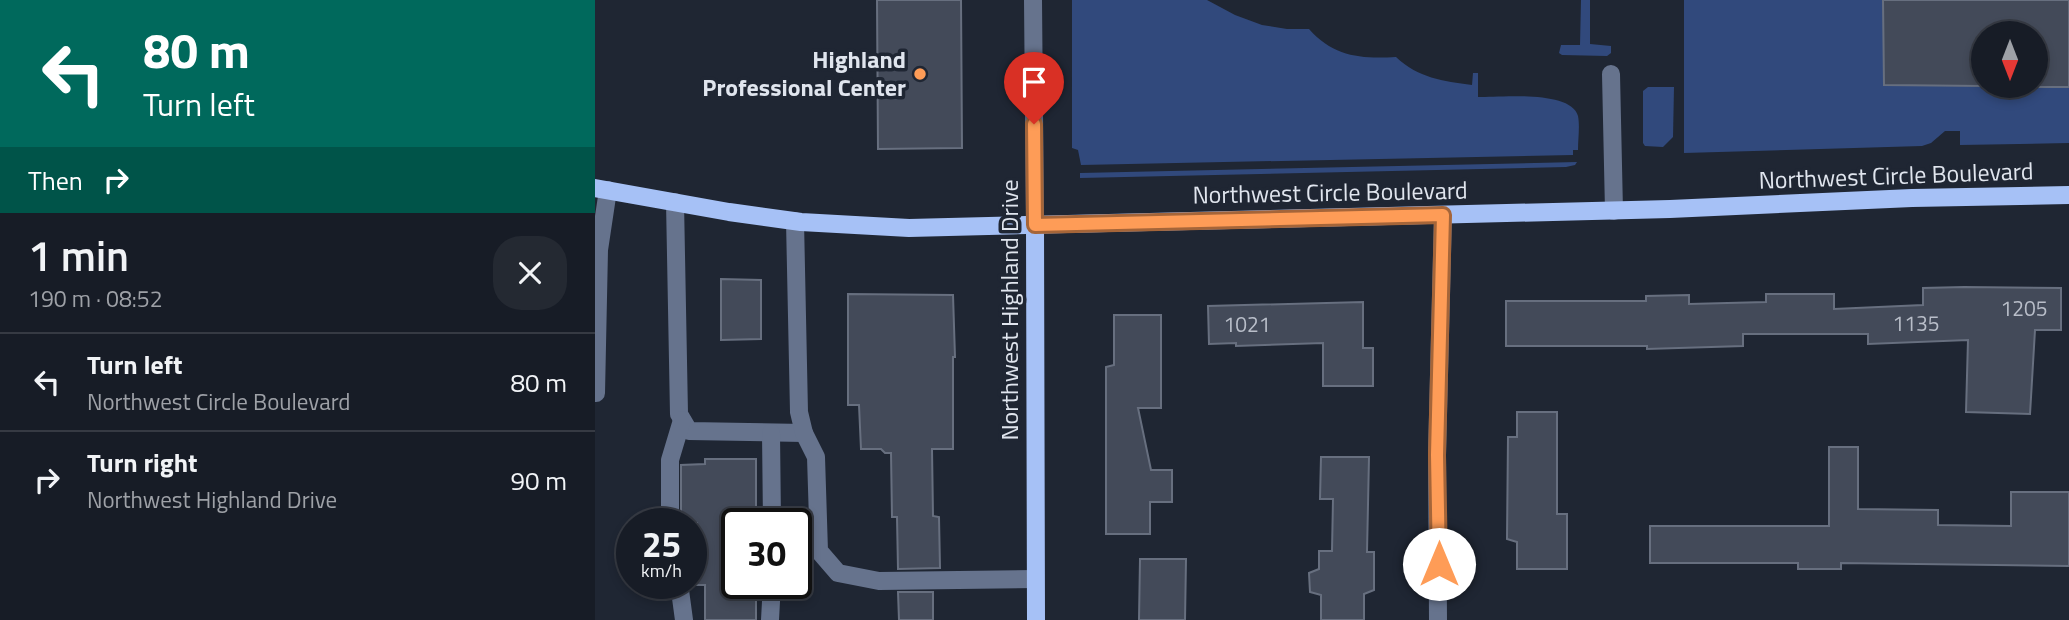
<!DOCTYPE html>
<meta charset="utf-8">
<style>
body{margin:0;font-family:"Titillium Web",sans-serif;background:#242932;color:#f1f3f6;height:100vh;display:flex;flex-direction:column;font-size:26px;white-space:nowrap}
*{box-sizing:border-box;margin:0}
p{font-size:23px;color:#9ea1a7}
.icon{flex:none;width:38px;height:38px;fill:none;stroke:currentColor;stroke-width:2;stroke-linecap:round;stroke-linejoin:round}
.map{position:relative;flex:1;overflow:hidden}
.sheet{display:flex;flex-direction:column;background:#171c26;width:595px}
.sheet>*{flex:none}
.hud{background:#00695c;color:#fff;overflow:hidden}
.needle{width:46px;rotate:180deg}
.buttons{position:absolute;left:1376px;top:21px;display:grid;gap:14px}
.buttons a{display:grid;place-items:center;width:77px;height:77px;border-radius:50%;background:#171c26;box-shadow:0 4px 10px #0003,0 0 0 2px #363a43;font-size:35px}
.speed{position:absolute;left:21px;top:508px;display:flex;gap:14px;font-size:35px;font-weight:700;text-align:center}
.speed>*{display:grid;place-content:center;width:91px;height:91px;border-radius:50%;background:#171c26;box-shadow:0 4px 10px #0003,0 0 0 2px #363a43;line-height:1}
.speed small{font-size:18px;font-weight:400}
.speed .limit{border:4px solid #111;border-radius:10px;background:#fff;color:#111}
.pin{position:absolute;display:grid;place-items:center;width:60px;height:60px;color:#fff;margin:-72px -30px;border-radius:50% 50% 50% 0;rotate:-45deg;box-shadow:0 0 7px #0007}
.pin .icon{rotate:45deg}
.me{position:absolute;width:77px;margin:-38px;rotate:0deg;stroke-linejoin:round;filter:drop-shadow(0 0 5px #0008)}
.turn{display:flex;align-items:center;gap:24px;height:147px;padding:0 28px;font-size:32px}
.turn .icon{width:91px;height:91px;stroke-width:2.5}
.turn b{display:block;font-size:49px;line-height:60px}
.then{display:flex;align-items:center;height:66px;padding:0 28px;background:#0003;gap:14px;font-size:26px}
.round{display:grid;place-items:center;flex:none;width:74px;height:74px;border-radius:28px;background:#242932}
.summary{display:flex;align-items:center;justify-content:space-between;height:119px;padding:0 28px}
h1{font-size:42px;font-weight:600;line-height:52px}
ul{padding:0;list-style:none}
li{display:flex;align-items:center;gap:21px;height:98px;padding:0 28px;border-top:2px solid #363a43}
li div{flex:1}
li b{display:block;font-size:26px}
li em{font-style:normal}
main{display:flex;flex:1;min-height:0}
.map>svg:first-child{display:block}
</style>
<main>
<section class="sheet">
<div class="hud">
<div class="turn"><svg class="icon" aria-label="left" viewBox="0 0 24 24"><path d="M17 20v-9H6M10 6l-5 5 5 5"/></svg><div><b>80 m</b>Turn left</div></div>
<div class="then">Then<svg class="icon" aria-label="right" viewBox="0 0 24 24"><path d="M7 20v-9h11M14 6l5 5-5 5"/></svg></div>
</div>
<div class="summary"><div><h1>1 min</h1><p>190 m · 08:52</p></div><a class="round"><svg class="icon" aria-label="close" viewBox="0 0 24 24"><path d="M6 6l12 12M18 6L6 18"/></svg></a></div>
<ul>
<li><svg class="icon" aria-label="left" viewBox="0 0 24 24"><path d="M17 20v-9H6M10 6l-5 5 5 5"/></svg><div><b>Turn left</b><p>Northwest Circle Boulevard</p></div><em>80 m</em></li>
<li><svg class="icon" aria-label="right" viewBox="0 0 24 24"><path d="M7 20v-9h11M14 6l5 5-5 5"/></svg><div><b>Turn right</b><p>Northwest Highland Drive</p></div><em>90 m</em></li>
</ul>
</section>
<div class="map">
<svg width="1474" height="620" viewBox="0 0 1474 620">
<rect width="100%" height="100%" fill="#1f2633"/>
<!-- green -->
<g fill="#31497c" fill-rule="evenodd">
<path d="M477 0H612L640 15 667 25 692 29H714C739 57 766 59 801 57 823 78 848 81 877 85L878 73H883V97C905 97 976 90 983 116 985 126 983 139 983 150H978V155L486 165 483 150 477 148Z"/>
<path d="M986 0H995V44L1016 46V53L1012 56 967 55 964 53 966 45H985Z"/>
<path d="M1089 0H1474V143L1365 145V131H1350L1336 143 1327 146 1089 153ZM1388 33H1440V86H1388Z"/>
<path d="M1053 87H1079L1078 137 1068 147 1050 146 1048 143V91Z"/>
<path d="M982 162 980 165 971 167 485 178V173Z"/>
</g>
<!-- building -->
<g fill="#434a59" stroke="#676f7f" stroke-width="2">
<path d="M282 0H366L367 148 283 149Z"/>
<path d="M1288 0H1474V87H1440V33H1388V86L1289 85Z"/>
<path d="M126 279 166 280V339L126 340Z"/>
<path d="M1369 287 1466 288V330H1440L1435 414 1371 412 1373 340 1273 344V334H1148V346L1052 349V346H911V301H1051V296L1094 295V304L1171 302V294H1239V309L1328 305V288Z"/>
<path d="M253 294 358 295 360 357H358V449H337L338 516 344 517 345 568 303 569 302 517H297L296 453H290L286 449H266L264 405H253Z"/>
<path d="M768 302V348H778V386H728V343L641 346V343L614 344 613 306Z"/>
<path d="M519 315H566V408H543L556 470H577V502H555V534H511V367L519 365Z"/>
<path d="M922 412H962V514H972V569H922V542L912 539 913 437H922Z"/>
<path d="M1234 447H1263V509L1343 510V525L1416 526V492H1474V566L1246 563V569H1203V563H1055V526H1234Z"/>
<path d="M726 457H774L772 552H779V590L769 594V620H726V595L715 592 714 573 724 569V551H737L738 499H725Z"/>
<path d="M110 459H161V523H142V583H161V620H110V585H102V523H86V465L110 464Z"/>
<path d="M545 559H591L590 620H544Z"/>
<path d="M303 592H338V620H304Z"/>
</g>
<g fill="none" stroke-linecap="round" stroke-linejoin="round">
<!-- minor -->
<g stroke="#66738d" stroke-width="18">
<path d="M438 0 440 225"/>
<path d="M1016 74 1019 211"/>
<path d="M80 202 84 414 94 431 209 433"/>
<path d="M200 221 204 412 209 433 221 457 224 551 243 573 284 581 440 579"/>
<path d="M1 393 4 250 13 190"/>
<path d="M176 433 177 523"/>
<path d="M75 523V460L87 420"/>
<path d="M84 583 89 620"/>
<path d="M175 620 177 583"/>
<path d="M843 620 842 455 848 215"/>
</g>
<!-- major -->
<g stroke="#a6c1f6" stroke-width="18">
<path d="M0 188 134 212 206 222 314 228 1075 209 1317 198 1474 195"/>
<path d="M440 225 441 620"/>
</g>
</g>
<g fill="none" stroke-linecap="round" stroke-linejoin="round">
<defs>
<path id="route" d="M439 124 440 225 848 215 842 455 844 564"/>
</defs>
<!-- route casing -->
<use href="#route" stroke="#a56539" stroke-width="18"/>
<!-- route -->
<use href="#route" stroke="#fe9c57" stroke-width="12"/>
</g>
<!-- markers -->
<circle fill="#fe9c57" stroke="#1f2633" stroke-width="2.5" cx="325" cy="74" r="7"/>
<g text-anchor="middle" stroke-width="7" stroke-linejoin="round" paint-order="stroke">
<!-- number labels -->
<g font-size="21" fill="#b9bec9">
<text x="1429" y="316">1205</text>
<text x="1321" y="331">1135</text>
<text x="652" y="332">1021</text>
</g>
<!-- poi labels -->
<g font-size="24" font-weight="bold" fill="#e0e5ee" stroke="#1f2633" text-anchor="end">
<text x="311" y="68">Highland<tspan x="311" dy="28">Professional Center</tspan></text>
</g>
<!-- street labels -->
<g font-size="24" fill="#e0e5ee" stroke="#1f2633">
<text transform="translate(1301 176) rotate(-2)" y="8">Northwest Circle Boulevard</text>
<text transform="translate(735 193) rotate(-1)" y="8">Northwest Circle Boulevard</text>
<text transform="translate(415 310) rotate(-90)" y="8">Northwest Highland Drive</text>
</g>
</g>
</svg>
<div class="buttons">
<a><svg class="needle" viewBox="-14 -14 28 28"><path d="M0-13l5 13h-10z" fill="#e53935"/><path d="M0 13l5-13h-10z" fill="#9ea1a7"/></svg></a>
</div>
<div class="speed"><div>25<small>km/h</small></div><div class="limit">30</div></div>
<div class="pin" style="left:439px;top:124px;background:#d93025"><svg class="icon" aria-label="arrive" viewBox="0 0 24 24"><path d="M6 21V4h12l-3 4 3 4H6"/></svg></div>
<svg class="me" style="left:844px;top:564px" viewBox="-20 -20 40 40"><circle r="19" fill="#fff"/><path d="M0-13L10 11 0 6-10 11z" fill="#fe9c57"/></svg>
</div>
</main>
